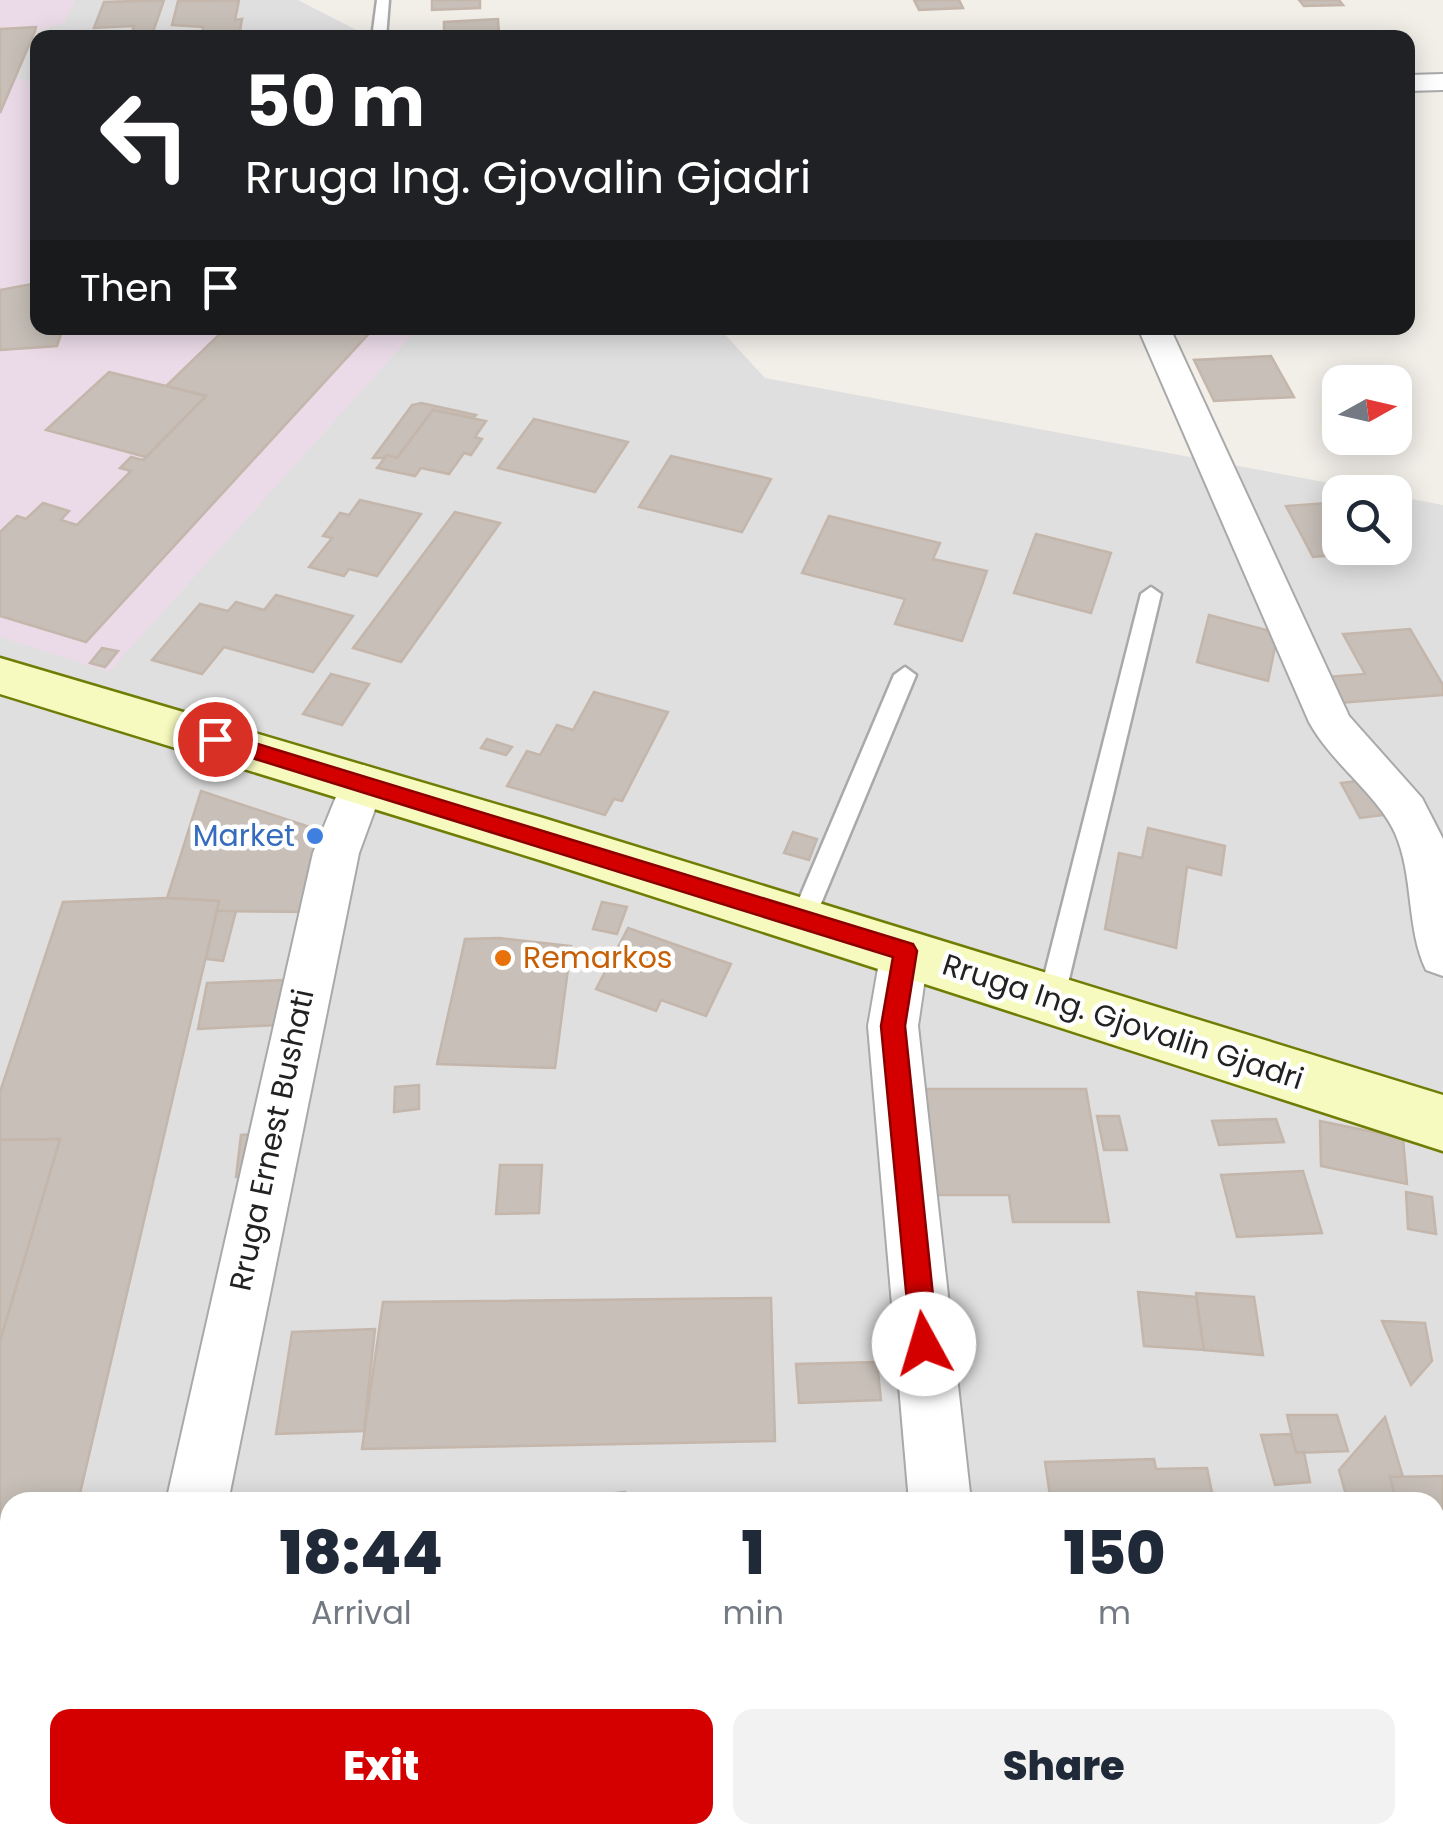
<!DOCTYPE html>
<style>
body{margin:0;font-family:Poppins,sans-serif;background:#f2f2f3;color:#1f2937;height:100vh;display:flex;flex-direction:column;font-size:38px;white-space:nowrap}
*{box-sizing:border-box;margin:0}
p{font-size:32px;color:#747a83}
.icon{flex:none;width:55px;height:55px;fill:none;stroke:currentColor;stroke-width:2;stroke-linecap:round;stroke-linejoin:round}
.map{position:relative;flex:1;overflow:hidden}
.side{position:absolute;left:0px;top:1492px;width:1445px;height:352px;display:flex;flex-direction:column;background:#fff;border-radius:30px 30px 0 0;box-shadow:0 5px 25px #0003}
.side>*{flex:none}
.guide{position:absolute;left:30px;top:30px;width:1385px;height:305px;border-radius:20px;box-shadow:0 5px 25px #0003;background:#202124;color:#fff;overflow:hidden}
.needle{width:65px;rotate:82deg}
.fabs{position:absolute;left:1322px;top:365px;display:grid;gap:20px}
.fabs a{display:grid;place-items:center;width:90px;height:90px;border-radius:20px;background:#fff;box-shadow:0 5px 25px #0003;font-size:50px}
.pin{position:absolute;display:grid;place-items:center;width:85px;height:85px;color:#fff;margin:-42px;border:5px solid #fff;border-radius:50%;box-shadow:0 2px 10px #0007}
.me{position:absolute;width:110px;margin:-55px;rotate:354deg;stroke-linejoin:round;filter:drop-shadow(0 0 8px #0008)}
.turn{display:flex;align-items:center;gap:35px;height:210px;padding:0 50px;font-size:45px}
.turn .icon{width:130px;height:130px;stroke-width:2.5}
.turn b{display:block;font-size:70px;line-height:85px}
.then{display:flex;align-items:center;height:95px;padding:0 50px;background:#0003;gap:20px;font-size:38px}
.eta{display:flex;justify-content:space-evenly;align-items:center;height:170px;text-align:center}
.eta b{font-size:60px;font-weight:800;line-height:70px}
.primary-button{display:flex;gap:20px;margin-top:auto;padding:20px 50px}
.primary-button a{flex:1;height:115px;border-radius:20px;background:#d40000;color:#fff;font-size:40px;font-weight:800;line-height:115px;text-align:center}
.primary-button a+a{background:#f2f2f3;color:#1f2937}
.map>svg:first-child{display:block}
</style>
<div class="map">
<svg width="1443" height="1844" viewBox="0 0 1443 1844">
<rect width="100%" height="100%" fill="#f2efe9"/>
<!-- residential -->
<path fill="#e0dfdf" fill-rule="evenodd" d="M0 0H298L370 37 38 38V328H719L765 378 1378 492H1340V548H1395V496L1443 505V1844H0ZM10 1502H1435V1835H10Z"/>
<!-- industrial -->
<path fill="#ebdbe8" d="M0 0H75L64 23 35 31 15 78 37 83 38 328H418L109 672 0 637Z"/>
<!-- building -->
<g fill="#c7bfb8" stroke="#c4b6ab" stroke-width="2.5">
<path d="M164 0 152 35H131L134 26 94 28 104 2Z"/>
<path d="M239 0 235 20 242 19 240 31 202 34 203 27 172 25 178 1Z"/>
<path d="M432 0H480V8L432 10Z"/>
<path d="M914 0H959L963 8 919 10Z"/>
<path d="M1299 0H1339L1343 5 1304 6Z"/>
<path d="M498 19 499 34 444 32V22Z"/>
<path d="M36 27 35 31 0 113V29Z"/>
<path d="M38 283V328H63L57 346 0 350V290Z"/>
<path d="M226 328H374L86 642 0 616V532L17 516 26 519 43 503 69 511 61 520 77 525 131 471 120 468 131 457 143 460 206 396 166 386Z"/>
<path d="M1271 356 1294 397 1214 401 1194 360Z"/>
<path d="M109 372 166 386 206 396 146 457 46 430Z"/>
<path d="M421 403 476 415 473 418 433 410 397 458H373L412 405Z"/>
<path d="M433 410 486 421 475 437 482 439 471 455 464 453 449 474 421 468 415 476 377 468 387 455 397 458Z"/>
<path d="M534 419 628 442 595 492 498 468Z"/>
<path d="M671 456 771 479 742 532 639 507Z"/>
<path d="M360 500 421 514 377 576 349 569 344 576 309 567 332 538 323 536 340 513 349 515Z"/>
<path d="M1340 502V548H1375L1377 552 1313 557 1286 506Z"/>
<path d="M455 512 500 523 401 662 353 648Z"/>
<path d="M829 516 940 543 933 559 987 571 962 641 895 624 905 599 802 573Z"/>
<path d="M1036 534 1111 553 1091 613 1014 593Z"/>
<path d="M276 595 353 616 313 672 224 647 202 674 152 660 200 604 228 611 236 602 264 610Z"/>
<path d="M1209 615 1278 633 1268 681 1197 662Z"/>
<path d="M1410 629 1443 685V695L1339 703 1326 677 1365 674 1343 634Z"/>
<path d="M102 648 118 651 105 667 90 663Z"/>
<path d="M331 674 369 684 342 725 303 714Z"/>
<path d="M594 692 668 712 622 801 614 799 605 815 507 786 527 751 540 755 557 725 573 730Z"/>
<path d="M487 739 512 747 506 755 481 748Z"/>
<path d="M1371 779 1391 814 1360 818 1341 783Z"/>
<path d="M201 791 331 834 312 912 217 911 219 901 167 898Z"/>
<path d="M1148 828 1225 846 1221 875 1187 867 1176 948 1105 929 1119 853 1142 858Z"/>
<path d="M793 832 817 839 809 860 784 853Z"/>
<path d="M167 898 219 901 78 1502H10V1748H0V1341L60 1139 0 1140V1092L63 902Z"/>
<path d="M602 902 627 907 617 934 593 929Z"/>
<path d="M217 911H236L223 961 206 959Z"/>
<path d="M628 928 731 964 706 1016 661 1000 656 1011 596 989Z"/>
<path d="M499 938 571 946 555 1068 437 1064 465 939Z"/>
<path d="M285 980 277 1025 198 1029 207 983Z"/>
<path d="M419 1085V1109L394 1112 395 1087Z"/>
<path d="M911 1089H1086L1109 1222H1013L1009 1195H921Z"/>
<path d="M1097 1116H1119L1127 1150H1104Z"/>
<path d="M1276 1119 1284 1142 1219 1145 1212 1121Z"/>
<path d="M1320 1121 1403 1138 1407 1184 1321 1166Z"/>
<path d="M253 1134 248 1176 236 1177 241 1135Z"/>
<path d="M60 1139 0 1341V1140Z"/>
<path d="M500 1165H542L539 1213 496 1214Z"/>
<path d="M1303 1171 1322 1233 1237 1237 1221 1175Z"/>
<path d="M1406 1192 1432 1197 1436 1234 1408 1229Z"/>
<path d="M1138 1292 1196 1297 1204 1350 1144 1346Z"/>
<path d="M1196 1293 1254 1297 1263 1355 1204 1350Z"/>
<path d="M771 1298 775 1441 362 1449 383 1302Z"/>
<path d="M1382 1321 1425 1323 1432 1361 1411 1385Z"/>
<path d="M375 1329 364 1431 276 1434 292 1332Z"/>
<path d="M877 1362 881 1400 799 1403 796 1364Z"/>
<path d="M1287 1415H1337L1348 1451 1296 1453Z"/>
<path d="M1385 1417 1403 1477H1390L1397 1502H1348L1339 1470Z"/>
<path d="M1291 1434 1296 1453 1304 1452 1310 1482 1275 1485 1261 1435Z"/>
<path d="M1154 1459 1156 1469 1207 1468 1214 1502H1051L1045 1462Z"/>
<path d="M1443 1476V1660L1435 1633V1502H1397L1390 1477Z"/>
<path d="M625 1492V1502H557V1500Z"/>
<path d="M1435 1633 1443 1660V1844L1435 1825Z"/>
<rect x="657" y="1835" width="159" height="9"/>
<path d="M984 1835H1034L1035 1844H985Z"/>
<path d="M1116 1835H1278L1280 1844H1118Z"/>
<path d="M1304 1835H1385L1387 1844H1306Z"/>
</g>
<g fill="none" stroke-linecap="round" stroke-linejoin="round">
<defs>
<g id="lane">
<path d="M377 0H389L386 38H372Z"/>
<path d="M1151 587 1161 594 1064 1000 1060 1008 1051 1011 1042 1008 1038 1000 1141 594Z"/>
<path d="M905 667 916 675 815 918 812 925 803 928 794 925 791 918 894 675Z"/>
</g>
<g id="street">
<path d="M1443 74V90L1408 91V75Z"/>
<path d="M1138 328H1170L1349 716 1422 798 1443 839V976L1426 970C1406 928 1414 876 1395 833 1378 795 1332 764 1309 722Z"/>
<path d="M363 765 379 770 385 782 359 853 228 1502H166L313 853 347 770Z"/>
<path d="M905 930 922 936 929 951 918 1026 971 1502H909L868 1026 881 951 888 936Z"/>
<path d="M97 1835H167L165 1844H95Z"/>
<rect x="938" y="1835" width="70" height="9"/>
</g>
<path id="secondary" d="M0 658 543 818 1443 1095V1151L543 861 0 694Z"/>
</defs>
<!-- lane casing -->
<use href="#lane" stroke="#a9a9a9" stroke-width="5"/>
<!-- street casing -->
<use href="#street" stroke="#a9a9a9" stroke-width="4"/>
<!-- secondary casing -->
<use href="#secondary" stroke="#707d05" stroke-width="5"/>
<!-- lane -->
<use href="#lane" fill="#fff" fill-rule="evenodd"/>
<!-- street -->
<use href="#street" fill="#fff" fill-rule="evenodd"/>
<!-- secondary -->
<use href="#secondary" fill="#f7fabf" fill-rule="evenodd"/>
</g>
<!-- route -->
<path fill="#d40000" stroke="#8a0000" stroke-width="2.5" d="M215 731 913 944 917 951 905 1026 938 1344 934 1354 924 1358 915 1354 911 1344 881 1026 893 957 207 744 204 739 207 733Z"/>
<!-- markers -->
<circle fill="#3f7fe0" stroke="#fff" stroke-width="4" cx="315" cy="836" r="10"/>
<circle fill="#e8710a" stroke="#fff" stroke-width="4" cx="503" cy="958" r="10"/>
<g text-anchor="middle" stroke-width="9" stroke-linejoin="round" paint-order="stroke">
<!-- shop labels -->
<g font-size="30" fill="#366cbe" stroke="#fff" text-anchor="end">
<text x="295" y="846">Market</text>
</g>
<!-- food labels -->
<g font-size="30" fill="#c56008" stroke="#fff" text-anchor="start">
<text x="523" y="968">Remarkos</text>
</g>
<!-- street labels -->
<g font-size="30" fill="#222" stroke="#fff">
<text transform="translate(1123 1022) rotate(18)" y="10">Rruga Ing. Gjovalin Gjadri</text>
<text transform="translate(272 1140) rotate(-78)" y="10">Rruga Ernest Bushati</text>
</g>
</g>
</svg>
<div class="fabs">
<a><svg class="needle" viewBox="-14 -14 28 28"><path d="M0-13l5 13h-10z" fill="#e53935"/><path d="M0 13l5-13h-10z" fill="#747a83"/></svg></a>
<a><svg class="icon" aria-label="search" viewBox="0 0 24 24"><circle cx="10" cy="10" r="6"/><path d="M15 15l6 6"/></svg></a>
</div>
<div class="pin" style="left:215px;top:739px;background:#d93025"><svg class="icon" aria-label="arrive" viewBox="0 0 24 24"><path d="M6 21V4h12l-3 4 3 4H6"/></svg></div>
<svg class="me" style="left:924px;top:1344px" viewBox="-20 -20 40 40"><circle r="19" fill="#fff"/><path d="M0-13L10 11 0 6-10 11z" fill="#d40000"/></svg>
<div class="guide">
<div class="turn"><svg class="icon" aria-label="left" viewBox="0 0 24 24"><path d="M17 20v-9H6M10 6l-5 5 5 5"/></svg><div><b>50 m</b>Rruga Ing. Gjovalin Gjadri</div></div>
<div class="then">Then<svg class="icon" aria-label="arrive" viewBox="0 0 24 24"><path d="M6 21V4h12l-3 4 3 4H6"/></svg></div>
</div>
<section class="side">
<div class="eta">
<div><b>18:44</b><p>Arrival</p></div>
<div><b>1</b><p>min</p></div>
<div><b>150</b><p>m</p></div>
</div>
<div class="primary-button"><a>Exit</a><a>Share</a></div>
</section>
</div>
